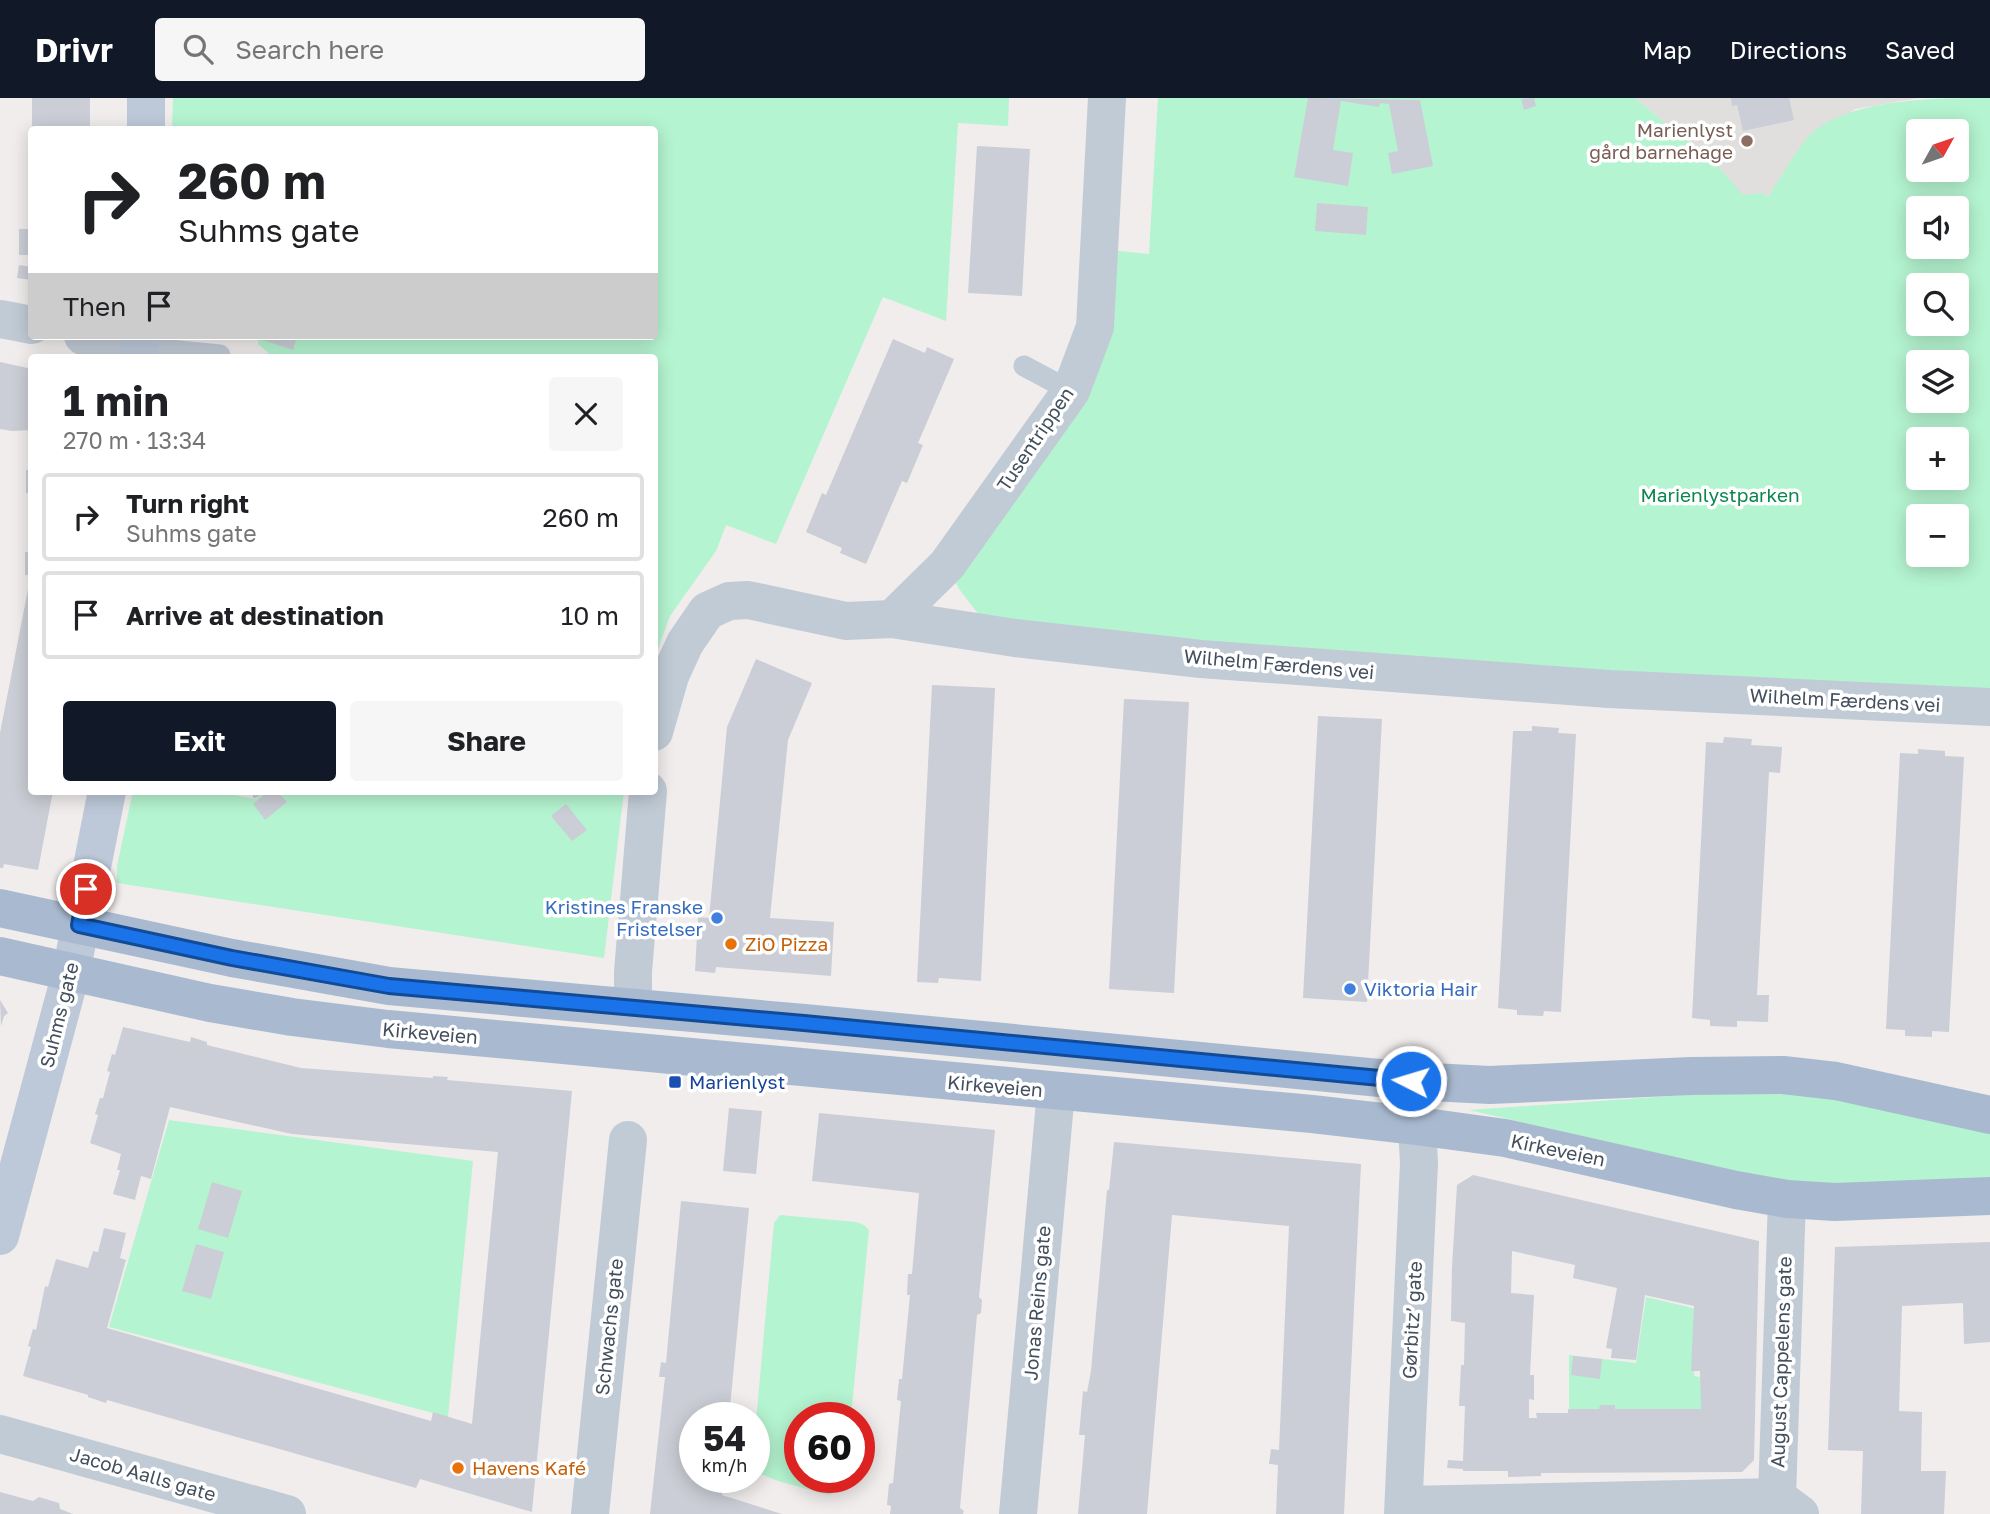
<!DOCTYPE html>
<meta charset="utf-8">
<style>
body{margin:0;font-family:"Golos Text",sans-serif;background:#f6f6f6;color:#202124;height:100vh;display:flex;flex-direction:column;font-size:26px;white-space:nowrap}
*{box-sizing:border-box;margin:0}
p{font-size:23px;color:#757577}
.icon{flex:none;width:38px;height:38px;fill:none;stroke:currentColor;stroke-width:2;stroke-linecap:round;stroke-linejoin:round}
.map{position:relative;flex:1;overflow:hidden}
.details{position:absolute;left:28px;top:256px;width:630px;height:441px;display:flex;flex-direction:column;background:#fff;border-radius:7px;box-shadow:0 4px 18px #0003}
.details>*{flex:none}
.banner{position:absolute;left:28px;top:28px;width:630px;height:214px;border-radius:7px;box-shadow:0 4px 18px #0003;background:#fff;color:#202124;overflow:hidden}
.needle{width:46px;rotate:50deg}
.fabs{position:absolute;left:1906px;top:21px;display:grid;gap:14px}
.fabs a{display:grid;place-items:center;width:63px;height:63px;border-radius:7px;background:#fff;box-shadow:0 4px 18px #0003;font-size:35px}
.speed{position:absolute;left:679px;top:1304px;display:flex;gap:14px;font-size:35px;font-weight:700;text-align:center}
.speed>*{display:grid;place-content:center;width:91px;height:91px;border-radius:50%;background:#fff;box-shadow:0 4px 18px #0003;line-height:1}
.speed small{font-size:18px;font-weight:400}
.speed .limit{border:10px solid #d22;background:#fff;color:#111}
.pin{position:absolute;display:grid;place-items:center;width:60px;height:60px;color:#fff;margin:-30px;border:4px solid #fff;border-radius:50%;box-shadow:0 2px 7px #0007}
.me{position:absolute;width:77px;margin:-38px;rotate:275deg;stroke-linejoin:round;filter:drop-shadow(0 0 5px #0008)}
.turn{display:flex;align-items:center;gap:24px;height:147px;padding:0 35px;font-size:32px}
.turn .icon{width:91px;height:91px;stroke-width:2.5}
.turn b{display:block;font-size:49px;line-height:60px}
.then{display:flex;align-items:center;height:66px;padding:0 35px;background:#0003;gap:14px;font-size:26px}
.round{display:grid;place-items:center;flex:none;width:74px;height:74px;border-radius:7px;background:#f6f6f6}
.overview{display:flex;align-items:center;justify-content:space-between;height:119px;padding:0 35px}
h1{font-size:42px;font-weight:700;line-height:52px}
.action{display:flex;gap:14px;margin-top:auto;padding:14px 35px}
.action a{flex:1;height:80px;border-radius:7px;background:#111827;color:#fff;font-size:28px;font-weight:700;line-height:80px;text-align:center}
.action a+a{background:#f6f6f6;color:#202124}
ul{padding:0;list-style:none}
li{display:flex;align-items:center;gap:21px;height:88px;margin:0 14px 10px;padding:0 21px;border:4px solid #e0e0e0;border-radius:7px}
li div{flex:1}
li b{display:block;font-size:26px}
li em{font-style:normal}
header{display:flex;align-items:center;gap:42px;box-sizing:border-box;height:98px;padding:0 35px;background:#111827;color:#fff}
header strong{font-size:33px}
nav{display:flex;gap:38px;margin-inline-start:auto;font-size:24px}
.search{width:490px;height:63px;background:#f6f6f6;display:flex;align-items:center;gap:18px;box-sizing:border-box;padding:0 24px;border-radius:7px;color:#757577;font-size:26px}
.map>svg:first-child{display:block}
</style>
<header>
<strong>Drivr</strong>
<div class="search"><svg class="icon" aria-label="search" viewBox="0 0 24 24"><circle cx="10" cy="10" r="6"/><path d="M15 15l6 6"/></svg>Search here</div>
<nav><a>Map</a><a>Directions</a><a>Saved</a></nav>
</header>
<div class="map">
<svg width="1990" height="1416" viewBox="0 0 1990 1416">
<rect width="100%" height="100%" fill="#f0edec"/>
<!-- education -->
<path fill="#e1dede" d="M1635 0H1918L1855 11 1800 52 1768 99 1762 95 1743 98 1715 65Z"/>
<!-- green -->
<g fill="#b5f4d0" fill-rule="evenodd">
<path d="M173 0H1009L1008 28 958 25 946 223 883 199 776 446 726 427 716 453 670 518 655 559 654 259H273L258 246 259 238H654V32H172Z"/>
<path d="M1158 0H1635L1715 65 1743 97 1762 95 1768 99C1782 78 1796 50 1814 33 1856 0 1937 0 1990 0V610L1609 591 979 517 959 491 947 467 1071 293 1099 151 1149 156ZM1918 33H1956V72H1918ZM1918 110H1956V149H1918ZM1918 187H1956V226H1918ZM1918 264H1956V303H1918ZM1918 341H1956V380H1918ZM1918 418H1956V457H1918Z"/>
<path d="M133 693H211L256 701 266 693H624L604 860 117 785V768Z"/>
<path d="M1779 994 1833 1000 1990 1033V1081L1839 1087 1765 1081 1469 1012 1699 996Z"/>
<path d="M169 1022 473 1063 448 1319 109 1229Z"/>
<path d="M780 1117 856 1124 864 1127 869 1132 851 1319 800 1320V1379H845L844 1390 829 1397 778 1383 761 1376 754 1368V1345L774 1125Z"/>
<path d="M1646 1199 1697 1211 1694 1278 1705 1280V1316L1569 1311V1257L1636 1265Z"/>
</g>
<!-- building -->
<g fill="#cbced6" fill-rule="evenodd">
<rect x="32" y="0" width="58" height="32"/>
<path d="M1308 0 1420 2 1433 68 1392 76 1388 55 1398 53 1389 6 1380 5 1379 9 1341 3 1333 52 1353 55 1348 88 1294 79Z"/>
<path d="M1534 0 1536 8 1524 12 1521 1Z"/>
<path d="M1731 0H1789L1794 22 1743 33 1737 7 1732 8Z"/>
<path d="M977 48 1030 51 1022 198 968 195Z"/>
<path d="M1317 105 1368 109 1366 137 1315 133Z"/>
<rect x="19" y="131" width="13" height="26"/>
<path d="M19 167 32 169V182L17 180Z"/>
<path d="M251 238H297L293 252Z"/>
<path d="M893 241 925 255 927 249 954 261 918 345 923 347 907 385 902 383 866 466 840 455 842 450 806 434 822 395 826 397Z"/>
<path d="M0 264 32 271V332L12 333 0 331Z"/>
<rect x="26" y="372" width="6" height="23"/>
<rect x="25" y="454" width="7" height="23"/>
<path d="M30 481 32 693H53L38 772 4 766 3 770H0V635Z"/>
<path d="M756 561 812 585 788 642 770 820 834 824 831 878 716 869 715 875 695 873 698 819 709 820 727 629Z"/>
<path d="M932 587 995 590 981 883 939 880 938 885 917 884Z"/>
<path d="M1124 601 1189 604 1174 895 1109 891Z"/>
<path d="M1318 618 1382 621 1367 904 1303 900Z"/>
<path d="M1532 628 1559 630 1558 635 1576 636 1561 914 1544 913 1543 918 1517 917V912L1498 910 1513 633H1532Z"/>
<path d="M1724 639 1752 641 1751 647 1782 649 1780 675 1769 674 1757 897H1769L1768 924 1737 923V929L1710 928V922L1692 920 1706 644 1723 645Z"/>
<path d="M1918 651 1945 653V658L1964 659 1949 934 1932 933V939L1905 938V932L1886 931 1900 655 1918 656Z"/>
<path d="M253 693H265L256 700H253Z"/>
<path d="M269 693H277L287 704 265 722 253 706Z"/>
<path d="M566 706 587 732 572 743 551 718Z"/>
<path d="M0 902 8 915 4 918 1 928Z"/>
<path d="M123 929 190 944 191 939 207 944V947L301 970 433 980V978L448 979 447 982 572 993 532 1414 420 1381 416 1390 107 1302 106 1305 88 1299V1297L85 1296 23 1278 31 1249 28 1248 33 1231 36 1232 45 1188 48 1189 56 1161 88 1170 93 1153 98 1154 104 1130 126 1135 120 1160 126 1162 107 1230 431 1323 433 1314 472 1326 498 1054 292 1036 170 1009 151 1081 141 1078 135 1102 113 1096 120 1072H117L121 1056 90 1045 98 1017 95 1016 100 1000H103L110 974 107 973 112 956 115 957Z"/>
<path d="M729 1010 762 1013 756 1076 723 1073Z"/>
<path d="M819 1015 995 1032 979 1199 982 1202 981 1215 977 1217 960 1410 964 1413 963 1416H890L891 1408 887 1407 889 1386 893 1385 901 1303 897 1302 899 1281H902L910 1197H907L908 1176H912L919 1095 812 1083Z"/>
<path d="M1114 1044 1361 1066 1344 1416H1276L1278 1367 1269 1366 1271 1351 1279 1352 1289 1128 1172 1117 1147 1416H1078L1085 1337H1079L1083 1293 1087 1294 1091 1273 1107 1092H1109Z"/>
<path d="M1473 1077 1759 1143 1754 1362 1742 1374 1541 1375V1378L1508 1379V1373H1463V1371L1447 1370 1448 1362 1463 1363 1465 1308H1459L1461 1267H1464L1465 1225 1451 1223 1452 1169 1457 1087ZM1512 1153 1575 1167 1573 1180 1617 1190 1606 1250 1612 1251 1611 1260 1636 1262 1645 1197 1694 1208 1691 1273H1700L1701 1311H1615V1307H1600L1599 1311H1568V1315H1536L1537 1320H1529V1301L1534 1302V1277H1530L1534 1197 1511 1195Z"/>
<path d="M212 1084 242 1093 228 1140 198 1131Z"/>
<path d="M681 1103 749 1110 729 1320H695V1379H723L722 1397 782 1416H650L665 1279H659L661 1264 666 1265Z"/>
<path d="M1990 1144V1244L1964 1246 1963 1205 1902 1208 1899 1313 1922 1314 1921 1373H1946L1944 1416H1861L1863 1353 1828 1352 1835 1149Z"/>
<path d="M196 1146 224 1154 211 1201 182 1193Z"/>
<path d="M1573 1258 1602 1261 1600 1281 1571 1277Z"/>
<path d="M0 1394 33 1403 39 1399 59 1405 60 1411 73 1416H0Z"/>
</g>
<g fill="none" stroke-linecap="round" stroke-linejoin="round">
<!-- lane -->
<g stroke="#c1cbd6" stroke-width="21">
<path d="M139 249 220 257V259"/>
<path d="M1024 268 1071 293"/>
</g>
<!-- street -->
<g stroke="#c1cbd6" stroke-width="38">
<path d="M0 221 32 227"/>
<path d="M83 238 139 249"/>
<path d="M892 521 947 467 1071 293 1095 229 1107 0"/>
<path d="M654 634 670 578 685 545 707 513 729 503 748 502 846 523 892 521 1015 540 1201 561 1609 591 1990 609"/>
<path d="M633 910V874L648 693"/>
<path d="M1787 1101 1777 1399 1800 1416"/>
<path d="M0 1336 287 1416"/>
<path d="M1404 1407 1777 1399"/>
<path d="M590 1416 628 1042"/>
<path d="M1018 1416 1056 993"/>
<path d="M1403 1416 1419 1065 1417 1028"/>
</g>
<!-- secondary -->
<g stroke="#bdc9d9" stroke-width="38">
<path d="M146 32V0"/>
<path d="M139 259V238"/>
<path d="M0 1138 71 875 107 693"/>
</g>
<!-- primary -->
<g stroke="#a9bad0" stroke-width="38">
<path d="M0 810 232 860 389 888 804 925 1411 983 1490 987 1691 978 1783 977 1836 983 1990 1017"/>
<path d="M0 858 210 905 292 919 388 931 1312 1016 1417 1028 1505 1040 1736 1092 1787 1101 1835 1104 1990 1098"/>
</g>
</g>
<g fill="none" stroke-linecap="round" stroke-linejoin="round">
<defs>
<path id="route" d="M86 791 79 827 232 860 389 888 804 925 1411 983"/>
</defs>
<!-- route casing -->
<use href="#route" stroke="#114b97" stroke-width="18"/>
<!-- route -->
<use href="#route" stroke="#1a73e8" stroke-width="12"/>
</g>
<!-- markers -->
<circle fill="#8d6e63" stroke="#fff" stroke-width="2.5" cx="1747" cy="43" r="7"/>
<g fill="#3f7fe0" stroke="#fff" stroke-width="2.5">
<circle cx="717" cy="820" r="7"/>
<circle cx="1350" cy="891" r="7"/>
</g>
<g fill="#e8710a" stroke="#fff" stroke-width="2.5">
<circle cx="731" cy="846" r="7"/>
<circle cx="458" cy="1370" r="7"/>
</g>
<rect fill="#1a4fb4" stroke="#fff" stroke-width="2.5" x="668" y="977" width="14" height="14" rx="3.5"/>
<g text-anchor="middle" stroke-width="7" stroke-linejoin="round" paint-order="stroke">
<!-- education labels -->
<g font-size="19" fill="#785e54" stroke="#fff" text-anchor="end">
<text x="1733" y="39">Marienlyst<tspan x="1733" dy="22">gård barnehage</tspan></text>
</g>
<!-- street labels -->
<g font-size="19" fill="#434f5d" stroke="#fff">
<text transform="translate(1035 341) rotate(-56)" y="7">Tusentrippen</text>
<text transform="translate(1279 566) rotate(5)" y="7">Wilhelm Færdens vei</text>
<text transform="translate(1845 602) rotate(3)" y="7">Wilhelm Færdens vei</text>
<text transform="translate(59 917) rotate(-76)" y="7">Suhms gate</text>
<text transform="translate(430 935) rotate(5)" y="7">Kirkeveien</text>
<text transform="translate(995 988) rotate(5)" y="7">Kirkeveien</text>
<text transform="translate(1558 1052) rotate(12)" y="7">Kirkeveien</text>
<text transform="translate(1037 1205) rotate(-85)" y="7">Jonas Reins gate</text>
<text transform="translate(1412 1222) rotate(-87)" y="7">Gørbitz’ gate</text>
<text transform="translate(609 1229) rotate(-84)" y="7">Schwachs gate</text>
<text transform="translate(1781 1264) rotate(-88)" y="7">August Cappelens gate</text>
<text transform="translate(143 1376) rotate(16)" y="7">Jacob Aalls gate</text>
</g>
<!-- park labels -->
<g font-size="19" fill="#0c864f" stroke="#fff">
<text x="1720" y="404">Marienlystparken</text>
</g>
<!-- shop labels -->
<g font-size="19" fill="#366cbe" stroke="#fff" text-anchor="end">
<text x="703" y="816">Kristines Franske<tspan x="703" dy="22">Fristelser</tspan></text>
<text x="1364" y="898" text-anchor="start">Viktoria Hair</text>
</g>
<!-- food labels -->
<g font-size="19" fill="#c56008" stroke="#fff" text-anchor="start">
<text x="745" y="853">ZiO Pizza</text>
<text x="472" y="1377">Havens Kafé</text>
</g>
<!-- transit labels -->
<g font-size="19" fill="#164399" stroke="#fff" text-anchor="start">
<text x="689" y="991">Marienlyst</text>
</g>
</g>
</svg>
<div class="fabs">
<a><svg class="needle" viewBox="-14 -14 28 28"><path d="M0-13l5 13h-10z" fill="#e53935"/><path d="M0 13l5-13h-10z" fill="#757577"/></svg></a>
<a><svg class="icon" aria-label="sound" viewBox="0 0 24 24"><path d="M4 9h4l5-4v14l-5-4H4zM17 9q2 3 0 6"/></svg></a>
<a><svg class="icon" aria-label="search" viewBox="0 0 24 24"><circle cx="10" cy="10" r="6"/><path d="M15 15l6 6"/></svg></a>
<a><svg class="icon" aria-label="layers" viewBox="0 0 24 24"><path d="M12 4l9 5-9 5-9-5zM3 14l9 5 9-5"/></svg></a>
<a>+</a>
<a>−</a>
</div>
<div class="speed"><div>54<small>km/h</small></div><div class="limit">60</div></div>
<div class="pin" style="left:86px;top:791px;background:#d93025"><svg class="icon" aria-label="arrive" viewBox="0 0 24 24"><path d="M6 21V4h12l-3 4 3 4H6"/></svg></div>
<svg class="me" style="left:1411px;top:983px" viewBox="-20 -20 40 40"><circle r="17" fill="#1a73e8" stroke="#fff" stroke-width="3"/><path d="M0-11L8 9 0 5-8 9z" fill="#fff"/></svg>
<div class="banner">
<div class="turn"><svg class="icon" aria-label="right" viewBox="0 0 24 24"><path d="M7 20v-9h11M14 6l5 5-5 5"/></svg><div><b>260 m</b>Suhms gate</div></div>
<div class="then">Then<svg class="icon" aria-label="arrive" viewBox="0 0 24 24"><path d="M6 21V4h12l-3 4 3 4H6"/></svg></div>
</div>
<section class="details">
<div class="overview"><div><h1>1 min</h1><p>270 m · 13:34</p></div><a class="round"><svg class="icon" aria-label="close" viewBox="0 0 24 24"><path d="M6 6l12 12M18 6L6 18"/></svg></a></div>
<ul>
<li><svg class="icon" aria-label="right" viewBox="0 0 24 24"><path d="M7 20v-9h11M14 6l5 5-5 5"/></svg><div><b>Turn right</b><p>Suhms gate</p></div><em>260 m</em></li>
<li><svg class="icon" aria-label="arrive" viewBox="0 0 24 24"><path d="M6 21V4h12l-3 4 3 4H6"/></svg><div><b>Arrive at destination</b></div><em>10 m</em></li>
</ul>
<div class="action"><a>Exit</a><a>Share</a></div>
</section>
</div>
